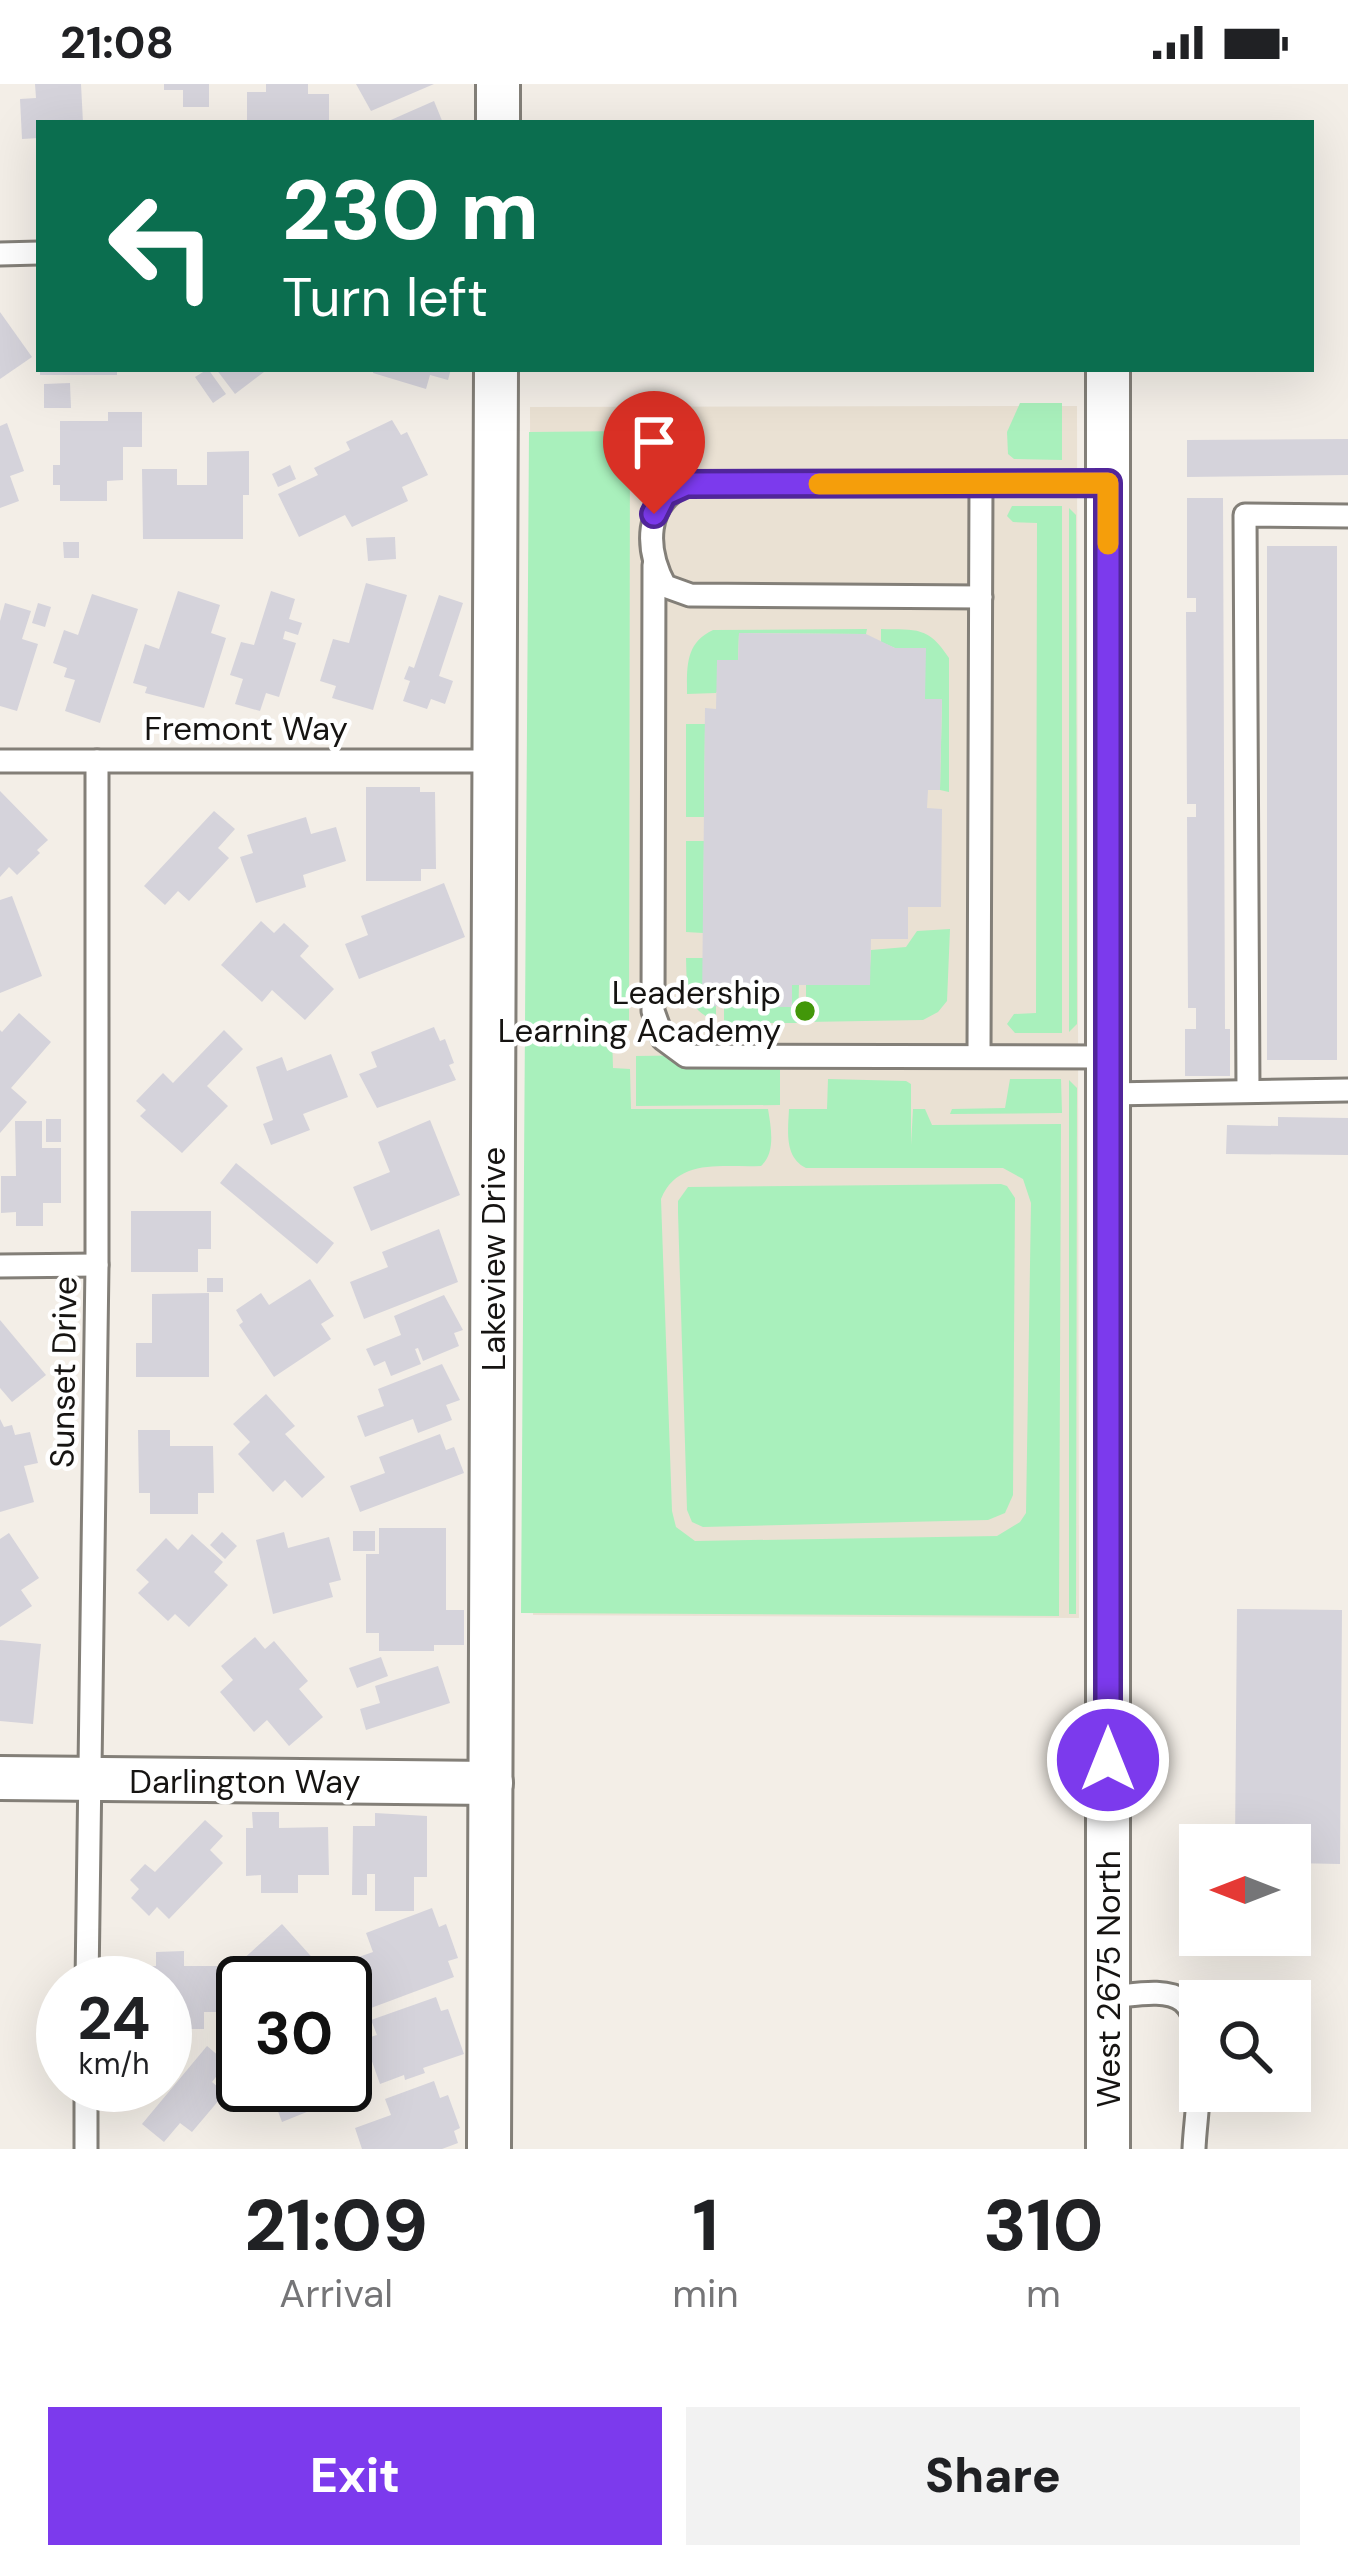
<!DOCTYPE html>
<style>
body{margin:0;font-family:"DM Sans",sans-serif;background:#f2f2f2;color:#202124;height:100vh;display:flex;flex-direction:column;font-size:45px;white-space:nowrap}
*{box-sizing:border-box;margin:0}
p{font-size:39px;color:#757577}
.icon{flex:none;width:66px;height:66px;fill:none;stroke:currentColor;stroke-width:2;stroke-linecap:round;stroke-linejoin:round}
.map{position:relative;height:2065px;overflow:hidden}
.details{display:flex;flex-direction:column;background:#fff;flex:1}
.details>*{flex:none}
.banner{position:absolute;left:36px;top:36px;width:1278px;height:252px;border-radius:0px;box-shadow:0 12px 48px #0002;background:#0b6e4f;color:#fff;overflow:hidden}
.needle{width:78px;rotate:270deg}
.tools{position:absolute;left:1179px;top:1740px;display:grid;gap:24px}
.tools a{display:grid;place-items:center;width:132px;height:132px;border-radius:0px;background:#fff;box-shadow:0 12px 48px #0002;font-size:60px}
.speed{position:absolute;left:36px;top:1872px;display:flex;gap:24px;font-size:60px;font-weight:700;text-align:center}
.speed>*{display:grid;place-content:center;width:156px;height:156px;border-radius:50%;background:#fff;box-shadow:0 12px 48px #0002;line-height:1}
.speed small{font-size:30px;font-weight:400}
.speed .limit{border:6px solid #111;border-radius:18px;background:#fff;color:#111}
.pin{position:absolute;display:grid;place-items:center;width:102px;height:102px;color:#fff;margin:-123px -51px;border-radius:50% 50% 50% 0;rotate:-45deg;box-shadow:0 0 12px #0007}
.pin .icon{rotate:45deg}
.me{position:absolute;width:132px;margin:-66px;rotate:0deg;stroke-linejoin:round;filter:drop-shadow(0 0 9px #0008)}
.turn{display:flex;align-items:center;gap:42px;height:252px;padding:0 48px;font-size:54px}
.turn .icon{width:156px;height:156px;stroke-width:2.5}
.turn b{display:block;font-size:84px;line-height:102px}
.eta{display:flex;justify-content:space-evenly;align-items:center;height:204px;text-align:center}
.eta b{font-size:72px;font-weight:800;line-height:84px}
.button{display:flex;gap:24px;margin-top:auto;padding:24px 48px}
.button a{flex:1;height:138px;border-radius:0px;background:#7c3aed;color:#fff;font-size:48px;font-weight:800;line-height:138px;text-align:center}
.button a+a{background:#f2f2f2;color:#202124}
.status{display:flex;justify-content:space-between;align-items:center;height:84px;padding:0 60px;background:#fff;direction:ltr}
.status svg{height:33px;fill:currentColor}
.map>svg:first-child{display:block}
</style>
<div class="status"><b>21:08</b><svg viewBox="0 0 49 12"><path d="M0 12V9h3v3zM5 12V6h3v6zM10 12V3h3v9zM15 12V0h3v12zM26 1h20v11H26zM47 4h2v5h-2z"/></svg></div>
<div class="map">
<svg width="1348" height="2065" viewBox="0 0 1348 2065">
<rect width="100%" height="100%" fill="#f3eee7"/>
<!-- built -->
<path fill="#eae1d3" d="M1077 322 1079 1534 533 1531 530 323Z"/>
<!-- green -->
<g fill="#a9f0bc">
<path d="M1020 319H1062V376L1014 375 1008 370 1007 348Z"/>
<path d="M630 347 629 949 612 950 613 984 630 985 631 1025H768C771 1043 776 1069 761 1082 724 1084 678 1073 661 1115L672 1427 676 1443 695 1457 997 1452 1020 1438 1026 1429 1031 1119 1023 1095 1003 1084H806C784 1073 788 1047 789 1025H827L828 995 906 997 911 1000V1061L913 1025H925L932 1041 1061 1040 1059 1532 521 1529 529 348Z"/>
<path d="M1012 422H1062V949H1015L1007 940 1014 930 1036 929 1037 439 1013 438 1007 432Z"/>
<path d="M1069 424 1076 431 1077 940 1069 948Z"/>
<path d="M867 545 866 550 739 549 738 576 716 609 687 610C687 583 685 559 713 546Z"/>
<path d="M881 545C917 546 928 542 949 574V708L940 706 942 615H925L895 564 881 558Z"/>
<path d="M686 640H705L704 733H686Z"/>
<path d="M686 757H704L703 849 686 848Z"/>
<path d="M950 845 947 917 938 928 923 936 806 938V901H869L871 866 906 863 917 847Z"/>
<path d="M686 874H703L716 922V937C685 925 687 904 686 874Z"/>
<path d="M792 901H799L798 939H724V922Z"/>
<path d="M780 970V1021L636 1022V972Z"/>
<path d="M1010 995H1061L1062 1029 950 1030 952 1025 1005 1024Z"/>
<path d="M1069 996 1077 1004 1076 1530H1069Z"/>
<path d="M1001 1100 1007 1102 1015 1114 1013 1411 1005 1429 988 1436 703 1443 692 1438 687 1426 678 1128V1117L688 1103Z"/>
</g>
<!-- building -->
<g fill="#d5d3db">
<path d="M35 0H81L83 39H39V54L22 55 20 15 36 14Z"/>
<path d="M164 0H209V23H183V6H164Z"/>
<path d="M266 0H308V10H329V39H247V8H266Z"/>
<path d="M356 0H434L371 27Z"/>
<path d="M434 17 443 39H384Z"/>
<path d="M0 228 32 273 0 295Z"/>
<rect x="40" y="285" width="77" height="6"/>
<path d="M208 285 226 310 213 319 195 293Z"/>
<path d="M216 285H268L235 310Z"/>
<path d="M374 285H451L448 296 430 291 426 305 373 289Z"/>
<path d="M70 299 71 324H44V300Z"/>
<path d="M108 328H142V363H123V396L107 397V417H60V401H53V381H60V337H108Z"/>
<path d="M392 336 401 351 407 348 428 391 402 403 408 417 352 443 345 431 299 453 278 410 318 391 314 384 350 366 346 358Z"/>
<path d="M7 339 24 387 10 392 19 417 0 424V342Z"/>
<path d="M1348 355V391L1187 393V356Z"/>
<path d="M249 367V411H243V455H143L142 385H177V401H207V368Z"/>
<path d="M290 381 296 395 278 403 272 390Z"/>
<path d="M1187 414H1223L1225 945H1230V992H1185V945H1196V924H1188L1187 733H1196V720H1187L1186 528H1196V514H1187Z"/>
<path d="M395 453 396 475 368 477 366 454Z"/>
<path d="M63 458H79V474H64Z"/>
<rect x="1267" y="462" width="70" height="514"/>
<path d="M366 499 407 511 373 626 332 614 336 602 320 597 333 555 349 559Z"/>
<path d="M178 507 220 521 211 549 226 554 204 624 145 609 147 603 133 599 145 560 159 565Z"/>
<path d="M271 507 295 515 289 535 302 539 298 551 285 547 283 555 296 559 279 613 266 609 260 627 235 620 243 595 230 591 241 558 254 561Z"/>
<path d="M92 510 138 525 100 639 65 627 75 596 64 593 67 584 53 579 64 546 78 551Z"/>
<path d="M439 511 463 519 439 592 453 597 445 620 431 615 427 625 403 617 410 597 404 595 409 582 414 584Z"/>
<path d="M5 519 31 527 22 555 38 560 17 627 0 622V537Z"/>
<path d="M38 519 51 523 45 543 32 539Z"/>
<path d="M739 549 866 550 895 564H926L925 615H942L940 706H928L927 724 942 725 941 823H908V855H871L870 901H792V923L702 922 705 624 716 625 717 576H738Z"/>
<path d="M366 703H420V708H435L436 785H421V797H366Z"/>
<path d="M0 707 48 756 37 766 40 769 17 791 9 783 0 793Z"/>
<path d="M214 727 235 745 218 764 229 774 189 817 178 807 165 821 144 802Z"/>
<path d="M306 733 311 750 336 743 346 777 303 791 306 803 256 819 240 773 253 769 247 751Z"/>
<path d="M444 799 465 853 359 895 345 860 368 851 361 832Z"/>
<path d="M12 812 42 892 0 909V816Z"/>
<path d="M261 837 274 849 284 839 309 862 300 872 334 905 305 936 272 906 262 918 221 881Z"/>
<path d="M19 929 51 958 11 1004 27 1018 0 1049V946L2 948Z"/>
<path d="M434 943 440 957 445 955 454 979 449 981 456 996 377 1024 359 990 377 983 371 968Z"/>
<path d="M224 946 243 965 207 1002 228 1022 182 1069 140 1032 146 1026 136 1017 163 989 173 999Z"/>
<path d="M331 970 348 1013 303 1030 310 1046 271 1061 263 1040 273 1036 256 983 282 973 287 987Z"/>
<path d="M1278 1033 1348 1034V1071L1226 1070 1227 1041 1278 1042Z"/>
<rect x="46" y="1035" width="15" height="23"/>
<path d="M430 1036 460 1111 371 1147 353 1103 390 1088 378 1058Z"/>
<path d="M15 1037H42V1064H61V1119H43V1142H16V1128L1 1129V1092H16Z"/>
<path d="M236 1079 334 1159 317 1180 220 1099Z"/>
<path d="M131 1127H211V1165H198V1188H131Z"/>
<path d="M439 1145 458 1198 364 1235 350 1198 388 1183 382 1168Z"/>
<rect x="207" y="1194" width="16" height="14"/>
<path d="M310 1195 334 1232 321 1240 331 1255 274 1293 239 1241 243 1238 236 1226 261 1209 269 1221Z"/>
<path d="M209 1209V1293H136V1259H152V1210Z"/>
<path d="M444 1211 463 1246 454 1249 459 1262 423 1277 418 1264 415 1265 421 1280 391 1292 385 1277 374 1282 366 1265 401 1251 394 1232Z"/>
<path d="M0 1236 46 1291 12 1318 0 1304Z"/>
<path d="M442 1280 460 1316 446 1321 452 1336 418 1349 413 1335 365 1353 357 1332 384 1322 378 1305Z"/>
<path d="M266 1310 295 1342 285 1350 325 1393 302 1414 285 1396 273 1408 238 1370 250 1358 233 1340Z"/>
<path d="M0 1335 4 1343 12 1341 15 1351 30 1348 38 1379 24 1382 34 1418 0 1428Z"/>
<path d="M138 1346H170V1362H213L214 1409H198V1430H150V1409H139Z"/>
<path d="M440 1350 446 1366 454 1363 464 1389 360 1428 350 1402 385 1389 379 1373Z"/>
<path d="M379 1444H446V1526H464V1561H434V1567H379V1549H366V1470H379Z"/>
<rect x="353" y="1447" width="22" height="20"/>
<path d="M222 1448 237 1462 225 1475 210 1461Z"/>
<path d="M284 1448 288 1464 329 1453 341 1496 329 1499 333 1513 273 1530 256 1456Z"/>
<path d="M9 1449 39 1494 21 1506 32 1522 0 1543V1455Z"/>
<path d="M192 1450 223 1478 214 1488 228 1501 189 1543 175 1530 168 1537 138 1509 149 1498 136 1486 166 1454 178 1466Z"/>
<path d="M1237 1525 1342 1526 1340 1780 1290 1779V1761H1235Z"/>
<path d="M255 1553 265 1565 274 1557 308 1597 299 1605 323 1633 289 1662 267 1636 254 1648 220 1608 233 1596 221 1582Z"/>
<path d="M0 1556 41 1560 33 1640 0 1637Z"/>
<path d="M381 1573 388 1592 357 1604 349 1584Z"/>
<path d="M438 1582 450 1619 366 1646 360 1625 380 1619 375 1602Z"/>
<path d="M252 1728H279V1744L328 1743 329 1791H298V1809H261V1791L246 1792V1744H253Z"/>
<path d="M375 1729 427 1732V1793H414V1827H375V1790H367V1811H352L353 1742H375Z"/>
<path d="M205 1736 223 1752 210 1766 223 1779 169 1835 157 1823 149 1832 131 1814 139 1805 130 1796 145 1780 155 1788Z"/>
<path d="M432 1824 439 1843 446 1840 458 1874 448 1877 454 1893 371 1924 353 1875 373 1868 366 1849Z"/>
<path d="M282 1840 318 1880 307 1891 315 1899H240L230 1887Z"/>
<path d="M184 1867V1882H217V1928H204V1945H168L165 1899H144V1883L156 1882V1868Z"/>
<rect x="220" y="1912" width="18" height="34"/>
<path d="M436 1913 441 1927 448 1925 464 1970 423 1984 425 1989 405 1996 404 1991 380 2000 364 1955 377 1951 371 1936Z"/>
<path d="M207 1962 227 1979 212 1998 225 2009 192 2048 180 2039 164 2058 142 2040Z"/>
<path d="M243 1993V2001H251L256 2013 240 2019 232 1996Z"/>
<path d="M434 1997 440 2014 448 2011 460 2044 454 2047 458 2059 442 2065H362L355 2044 391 2031 385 2015Z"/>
<path d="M261 2001H322L329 2019 282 2038 276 2022 271 2024Z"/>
</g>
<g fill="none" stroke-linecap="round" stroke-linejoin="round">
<defs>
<g id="service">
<path d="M0 170 39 169"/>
<path d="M654 481 653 927 663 955 686 972 1109 973"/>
<path d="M981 513 690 511 665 502C645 465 644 419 686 400L1108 399"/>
<path d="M0 677H493"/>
<path d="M979 969 981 400"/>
<path d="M1248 1007 1245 431 1348 432"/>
<path d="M1109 1010 1348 1006"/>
<path d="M0 1182 97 1181"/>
<path d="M87 1899 97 1181V677"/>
<path d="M1108 1913C1130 1912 1165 1903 1183 1917 1212 1941 1195 2030 1194 2065"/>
<path d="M86 2001V2065"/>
</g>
<g id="minor">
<path d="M498 39V0"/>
<path d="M1108 285V2065"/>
<path d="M0 1694 491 1699"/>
<path d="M489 2065 496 285"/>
</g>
</defs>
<!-- service casing -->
<use href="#service" stroke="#837f78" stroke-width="27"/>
<!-- minor casing -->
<use href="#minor" stroke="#837f78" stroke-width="48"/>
<!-- service -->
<use href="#service" stroke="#fff" stroke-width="21"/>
<!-- minor -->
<use href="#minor" stroke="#fff" stroke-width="42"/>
</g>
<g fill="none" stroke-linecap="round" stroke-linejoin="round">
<defs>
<path id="route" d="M654 430 664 410 686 400 1108 399V1676"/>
</defs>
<!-- route casing -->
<use href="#route" stroke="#51269a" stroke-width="30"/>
<!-- route -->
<use href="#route" stroke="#7c3aed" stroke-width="21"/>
<!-- slow -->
<path stroke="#f59e0b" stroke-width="21" d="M819 400 1108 399V460"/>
</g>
<!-- markers -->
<circle fill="#429709" stroke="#fff" stroke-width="4.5" cx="805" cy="927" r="12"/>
<g text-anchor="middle" stroke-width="9" stroke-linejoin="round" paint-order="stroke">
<!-- street labels -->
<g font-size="33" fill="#161412" stroke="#fff">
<text x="246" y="656">Fremont Way</text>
<text transform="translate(493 1175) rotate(-90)" y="12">Lakeview Drive</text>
<text transform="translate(63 1288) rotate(-89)" y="12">Sunset Drive</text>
<text x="245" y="1709">Darlington Way</text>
<text transform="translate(1108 1895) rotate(-90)" y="12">West 2675 North</text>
</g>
<!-- poi labels -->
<g font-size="33" fill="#161412" stroke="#fff" text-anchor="end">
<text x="781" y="920">Leadership<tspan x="781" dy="38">Learning Academy</tspan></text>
</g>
</g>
</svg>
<div class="tools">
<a><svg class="needle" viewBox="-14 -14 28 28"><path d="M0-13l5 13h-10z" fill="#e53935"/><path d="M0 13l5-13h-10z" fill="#757577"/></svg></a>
<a><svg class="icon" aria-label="search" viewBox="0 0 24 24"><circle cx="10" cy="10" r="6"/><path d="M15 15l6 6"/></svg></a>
</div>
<div class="speed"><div>24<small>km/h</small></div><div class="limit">30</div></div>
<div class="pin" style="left:654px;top:430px;background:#d93025"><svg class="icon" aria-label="arrive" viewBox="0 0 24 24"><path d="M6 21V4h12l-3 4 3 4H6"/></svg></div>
<svg class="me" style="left:1108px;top:1676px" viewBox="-20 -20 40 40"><circle r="17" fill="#7c3aed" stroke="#fff" stroke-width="3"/><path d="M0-11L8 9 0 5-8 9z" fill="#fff"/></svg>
<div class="banner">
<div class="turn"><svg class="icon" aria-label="left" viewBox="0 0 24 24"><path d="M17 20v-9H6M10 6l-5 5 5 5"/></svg><div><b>230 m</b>Turn left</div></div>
</div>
</div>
<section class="details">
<div class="eta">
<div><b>21:09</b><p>Arrival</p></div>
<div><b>1</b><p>min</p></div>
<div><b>310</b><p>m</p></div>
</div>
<div class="button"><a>Exit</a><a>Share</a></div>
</section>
